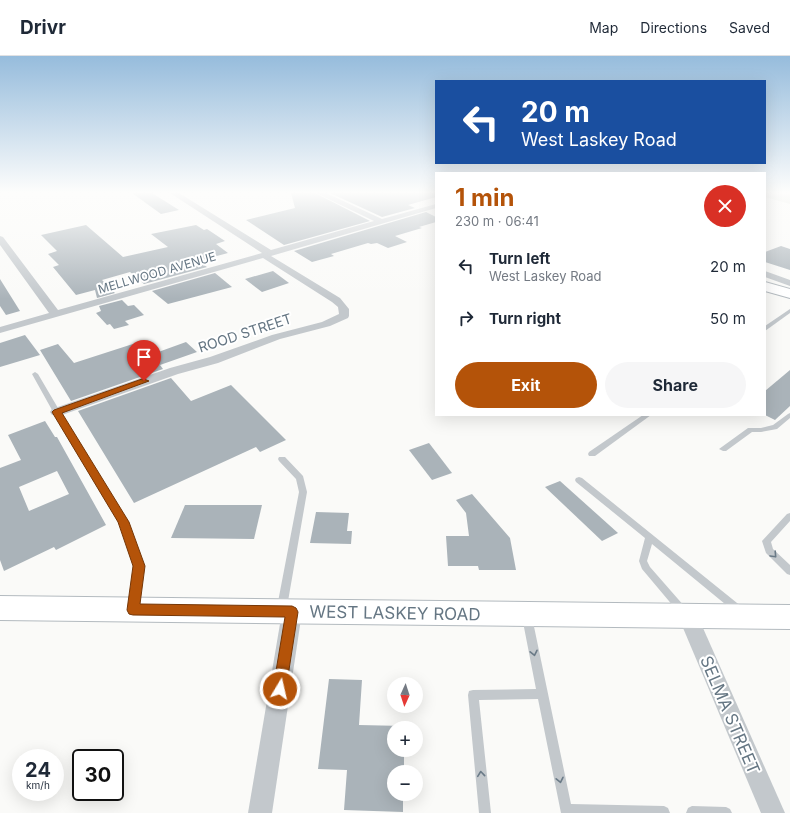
<!DOCTYPE html>
<meta charset="utf-8">
<style>
body{margin:0;font-family:Inter,sans-serif;background:#f6f6f7;color:#1f2937;height:100vh;display:flex;flex-direction:column;font-size:15px;white-space:nowrap}
*{box-sizing:border-box;margin:0}
p{font-size:13px;color:#747a83}
.icon{flex:none;width:22px;height:22px;fill:none;stroke:currentColor;stroke-width:2;stroke-linecap:round;stroke-linejoin:round}
.map{position:relative;flex:1;overflow:hidden}
.details{position:absolute;left:435px;top:116px;width:331px;height:244px;display:flex;flex-direction:column;background:#fff;border-radius:0px;box-shadow:0 4px 16px #0002}
.details>*{flex:none}
.banner{position:absolute;left:435px;top:24px;width:331px;height:84px;border-radius:0px;box-shadow:0 4px 16px #0002;background:#1a4fa0;color:#fff;overflow:hidden}
.needle{width:26px;rotate:183deg}
.fabs{position:absolute;left:387px;top:621px;display:grid;gap:8px}
.fabs a{display:grid;place-items:center;width:36px;height:36px;border-radius:50%;background:#fff;box-shadow:0 4px 16px #0002;font-size:20px}
.speed{position:absolute;left:12px;top:693px;display:flex;gap:8px;font-size:20px;font-weight:700;text-align:center}
.speed>*{display:grid;place-content:center;width:52px;height:52px;border-radius:50%;background:#fff;box-shadow:0 4px 16px #0002;line-height:1}
.speed small{font-size:10px;font-weight:400}
.speed .limit{border:2px solid #111;border-radius:6px;background:#fff;color:#111}
.pin{position:absolute;display:grid;place-items:center;width:34px;height:34px;color:#fff;margin:-41px -17px;border-radius:50% 50% 50% 0;rotate:-45deg;box-shadow:0 0 4px #0007}
.pin .icon{rotate:45deg}
.me{position:absolute;width:44px;margin:-22px;rotate:9deg;stroke-linejoin:round;filter:drop-shadow(0 0 3px #0008)}
.turn{display:flex;align-items:center;gap:14px;height:84px;padding:0 20px;font-size:18px}
.turn .icon{width:52px;height:52px;stroke-width:2.5}
.turn b{display:block;font-size:28px;line-height:34px}
.round{display:grid;place-items:center;flex:none;width:42px;height:42px;border-radius:21px;background:#f6f6f7}
.summary{display:flex;align-items:center;justify-content:space-between;height:68px;padding:0 20px}
h1{font-size:24px;font-weight:700;line-height:30px;color:#b45309}
.action{display:flex;gap:8px;margin-top:auto;padding:8px 20px}
.action a{flex:1;height:46px;border-radius:24px;background:#b45309;color:#fff;font-size:16px;font-weight:700;line-height:46px;text-align:center}
.action a+a{background:#f6f6f7;color:#1f2937}
ul{padding:0;list-style:none}
li{display:flex;align-items:center;gap:12px;height:52px;padding:0 20px}
li div{flex:1}
li b{display:block;font-size:15px}
li em{font-style:normal}
header{display:flex;align-items:center;gap:24px;box-sizing:border-box;height:56px;padding:0 20px;background:#fff;border-bottom:1px solid #e0e1e3}
header strong{font-size:19px}
nav{display:flex;gap:22px;margin-inline-start:auto;font-size:14px}
.map>svg:first-child{display:block}
</style>
<header>
<strong>Drivr</strong>
<nav><a>Map</a><a>Directions</a><a>Saved</a></nav>
</header>
<div class="map">
<svg width="790" height="757" viewBox="0 0 790 757">
<rect width="100%" height="100%" fill="#fafaf8"/>
<!-- green -->
<path fill="#dadfd7" d="M765 137 790 138V148L765 141Z"/>
<!-- building -->
<g fill="#aab3b9" fill-rule="evenodd">
<path d="M132 137H152L179 154 161 158Z"/>
<path d="M291 137H315L370 165 284 189 246 164 295 152Z"/>
<path d="M330 137H436V141L408 149 415 152 382 161Z"/>
<path d="M426 156 436 161V166L419 171 422 172 395 180 407 186 388 192 377 187 371 188 368 187 331 198 334 200 312 206 294 195Z"/>
<path d="M86 169 123 201 168 191 151 178 196 169 204 174 207 173 225 185 216 188 228 197 198 205 207 211 144 228 130 216 102 224 115 237 97 242 95 234 76 239 53 211 59 209 48 198 57 195 41 179Z"/>
<path d="M781 190 790 193V214L765 206V196Z"/>
<path d="M273 215 289 227 262 236 245 223Z"/>
<path d="M215 217 232 231 168 248 152 235Z"/>
<path d="M0 223 20 255 6 259 0 250Z"/>
<path d="M122 244 128 250 134 249 144 259 125 265 129 269 114 273 110 268 107 269 96 257 101 255 99 250Z"/>
<path d="M25 279 40 299 0 311V287Z"/>
<path d="M139 286 150 299 186 286 197 296 160 309 163 313 71 345 40 294 58 288 74 307Z"/>
<path d="M790 314V350L775 364 765 359V335Z"/>
<path d="M171 322 191 345 231 329 286 384 260 396 256 391 134 447 78 355Z"/>
<path d="M45 365 55 381H57L106 469 56 494 54 491 4 515 0 504V412L21 404 8 379ZM57 415 69 438 29 455 19 431Z"/>
<path d="M429 387 452 417 432 424 409 394Z"/>
<path d="M560 425 618 477 602 485 545 431Z"/>
<path d="M472 438 510 482 516 514H479L478 510H448L446 480H469L466 457 456 444Z"/>
<path d="M185 449H262L254 483 171 482Z"/>
<path d="M316 456 349 457 347 475H352L351 488 310 487Z"/>
<path d="M329 623 362 624 359 669 404 670V672H394V694H404V716H394V738H403V756L344 754 347 714 318 713Z"/>
</g>
<g fill="none" stroke-linecap="round" stroke-linejoin="round">
<defs>
<g id="secondary">
<path d="M765 226 790 233V242L765 235Z"/>
<path d="M0 540 790 549V573L0 564Z"/>
</g>
</defs>
<!-- secondary casing -->
<use href="#secondary" stroke="#b3babf" stroke-width="2"/>
<!-- lane -->
<g fill="#c3c8cc" fill-rule="evenodd">
<path d="M790 253V257L765 275V270Z"/>
<path d="M35 316 38 318 75 381 127 466 143 510 139 550 137 553 134 554 131 553 129 550 135 510 119 467 67 381 32 318Z"/>
<path d="M790 357V362L777 373 761 376H752L726 395H723L719 393 748 372H761L773 369 788 358Z"/>
<path d="M643 359H651L595 400H589L588 398 589 396Z"/>
<path d="M279 401H285L303 420 307 436 287 551 285 554 282 555 279 554 277 551 299 436 296 423 279 405 278 403Z"/>
<path d="M579 421 582 422 742 551 744 554 742 557 739 558 736 557 652 488 647 505 650 511 685 551 687 554 685 557 682 558 679 557 642 513 639 505 645 482 576 426 575 424 576 422Z"/>
<path d="M790 457V465L771 486 773 493 790 509V519L787 518 766 497 762 485 787 458Z"/>
<path d="M527 557 530 558 532 561 571 748 664 750 668 752 670 757H561L538 643 479 644 491 757H479L468 639 469 635 473 634 536 633 522 561 524 558Z"/>
<path d="M692 750 726 751 730 753 732 757H686L688 752Z"/>
</g>
<!-- street -->
<g fill="#c3c8cc" fill-rule="evenodd">
<path d="M170 137H179L271 194 374 165 316 137H326L382 163 436 148V152L271 200 340 242 349 253V260L348 262 330 270 280 283 218 307 178 318 62 359H52L50 356 52 353 170 312 210 301 272 279 322 266 339 258 338 251 332 246 263 202 0 277V271L49 257 0 189V180L3 181 58 254 262 197Z"/>
<path d="M765 215 790 224V230L765 221Z"/>
<path d="M292 548 299 550 302 556 272 757H248L282 556 285 550Z"/>
<path d="M688 552 695 554 785 757H761L678 560 681 554Z"/>
</g>
<!-- secondary -->
<use href="#secondary" fill="#fff" fill-rule="evenodd"/>
</g>
<!-- one-way arrows -->
<defs><path id="oneway-chevron" d="M-2-3.5L2.5 0L-2 3.5" fill="none" stroke-width="1.6" stroke-linecap="round" stroke-linejoin="round"/></defs>
<g stroke="#6a7a87">
<use href="#oneway-chevron" transform="translate(774 499) rotate(47)"/>
<use href="#oneway-chevron" transform="translate(534 597) rotate(78)"/>
<use href="#oneway-chevron" transform="translate(481 718) rotate(-96)"/>
<use href="#oneway-chevron" transform="translate(560 724) rotate(78)"/>
</g>
<!-- sky -->
<linearGradient id="sky" x2="0" y2="1"><stop stop-color="#96bcdc"/><stop offset="0.56" stop-color="#fdfdfc"/><stop offset="1" stop-color="#fdfdfc" stop-opacity="0"/></linearGradient>
<rect width="790" height="243" fill="url(#sky)"/>
<!-- route -->
<path fill="#b45309" stroke="#753606" d="M142 323H144L149 325 62 357 129 466 145 510 140 548 292 550 296 552 298 556 286 633 284 638 280 640 275 638 273 633 285 561 133 559 129 558 127 554 133 510 118 466 52 356 54 354Z"/>
<g text-anchor="middle" stroke-width="4" stroke-linejoin="round" paint-order="stroke">
<!-- far-street labels -->
<g font-size="12" fill="#657683" stroke="#fff">
<text transform="translate(157 217) rotate(-16)" y="4">MELLWOOD AVENUE</text>
</g>
<!-- street labels -->
<g font-size="14" fill="#657683" stroke="#fff">
<text transform="translate(245 277) rotate(-18)" y="5">ROOD STREET</text>
</g>
<!-- near-street labels -->
<g font-size="17" fill="#657683" stroke="#fff">
<text transform="translate(395 557) rotate(1)" y="6">WEST LASKEY ROAD</text>
<text transform="translate(730 659) rotate(67)" y="6">SELMA STREET</text>
</g>
</g>
</svg>
<div class="fabs">
<a><svg class="needle" viewBox="-14 -14 28 28"><path d="M0-13l5 13h-10z" fill="#e53935"/><path d="M0 13l5-13h-10z" fill="#747a83"/></svg></a>
<a>+</a>
<a>−</a>
</div>
<div class="speed"><div>24<small>km/h</small></div><div class="limit">30</div></div>
<div class="pin" style="left:144px;top:325px;background:#d93025"><svg class="icon" aria-label="arrive" viewBox="0 0 24 24"><path d="M6 21V4h12l-3 4 3 4H6"/></svg></div>
<svg class="me" style="left:280px;top:633px" viewBox="-20 -20 40 40"><circle r="17" fill="#b45309" stroke="#fff" stroke-width="3"/><path d="M0-11L8 9 0 5-8 9z" fill="#fff"/></svg>
<div class="banner">
<div class="turn"><svg class="icon" aria-label="left" viewBox="0 0 24 24"><path d="M17 20v-9H6M10 6l-5 5 5 5"/></svg><div><b>20 m</b>West Laskey Road</div></div>
</div>
<section class="details">
<div class="summary"><div><h1>1 min</h1><p>230 m · 06:41</p></div><a class="round" style="background:#d93025;color:#fff"><svg class="icon" aria-label="close" viewBox="0 0 24 24"><path d="M6 6l12 12M18 6L6 18"/></svg></a></div>
<ul>
<li><svg class="icon" aria-label="left" viewBox="0 0 24 24"><path d="M17 20v-9H6M10 6l-5 5 5 5"/></svg><div><b>Turn left</b><p>West Laskey Road</p></div><em>20 m</em></li>
<li><svg class="icon" aria-label="right" viewBox="0 0 24 24"><path d="M7 20v-9h11M14 6l5 5-5 5"/></svg><div><b>Turn right</b></div><em>50 m</em></li>
</ul>
<div class="action"><a>Exit</a><a>Share</a></div>
</section>
</div>
